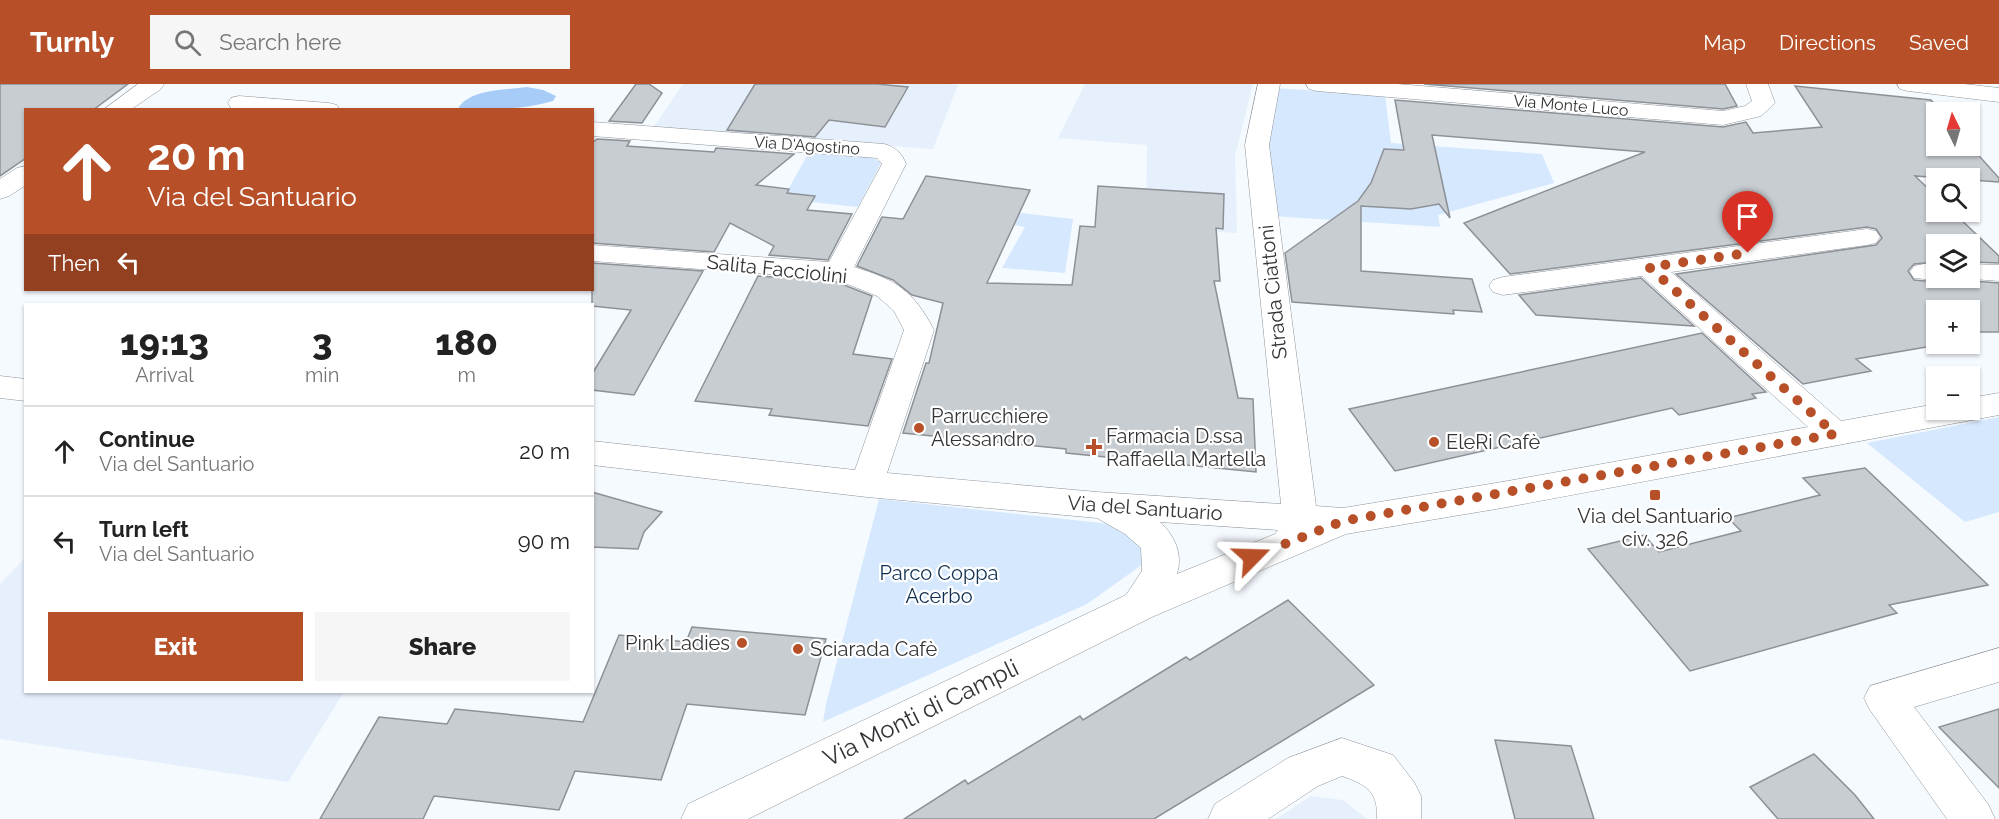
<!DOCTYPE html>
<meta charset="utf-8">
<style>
body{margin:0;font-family:Raleway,sans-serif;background:#f6f6f6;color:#222;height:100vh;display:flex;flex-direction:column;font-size:22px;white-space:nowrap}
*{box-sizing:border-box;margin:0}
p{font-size:20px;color:#767676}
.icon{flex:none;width:33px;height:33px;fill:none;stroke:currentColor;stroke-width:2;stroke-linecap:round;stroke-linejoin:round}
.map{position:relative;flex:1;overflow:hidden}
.details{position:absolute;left:24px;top:219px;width:570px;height:390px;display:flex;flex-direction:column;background:#fff;border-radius:0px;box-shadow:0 2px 4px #0004}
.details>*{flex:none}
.guide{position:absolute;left:24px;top:24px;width:570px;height:183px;border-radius:0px;box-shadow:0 2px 4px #0004;background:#b75029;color:#fff;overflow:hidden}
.needle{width:39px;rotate:355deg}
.fabs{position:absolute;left:1926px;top:18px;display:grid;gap:12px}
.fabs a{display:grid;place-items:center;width:54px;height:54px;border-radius:0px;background:#fff;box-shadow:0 2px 4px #0004;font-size:30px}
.pin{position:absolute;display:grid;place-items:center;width:51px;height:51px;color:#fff;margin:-62px -26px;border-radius:50% 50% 50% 0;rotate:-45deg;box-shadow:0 0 6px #0007}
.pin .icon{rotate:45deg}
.me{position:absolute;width:66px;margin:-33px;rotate:68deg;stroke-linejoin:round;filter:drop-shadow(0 0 4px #0008)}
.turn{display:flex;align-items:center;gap:21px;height:126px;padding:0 24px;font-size:27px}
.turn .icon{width:78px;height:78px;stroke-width:2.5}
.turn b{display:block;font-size:42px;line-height:51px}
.then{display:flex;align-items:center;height:57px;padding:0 24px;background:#0003;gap:12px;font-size:22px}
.eta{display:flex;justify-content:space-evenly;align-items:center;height:102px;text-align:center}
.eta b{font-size:36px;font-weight:800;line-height:42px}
.action{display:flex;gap:12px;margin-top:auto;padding:12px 24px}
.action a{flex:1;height:69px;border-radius:0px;background:#b75029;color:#fff;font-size:24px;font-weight:800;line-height:69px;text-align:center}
.action a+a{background:#f6f6f6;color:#222}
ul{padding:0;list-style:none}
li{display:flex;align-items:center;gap:18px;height:90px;padding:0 24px;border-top:2px solid #e0e0e0}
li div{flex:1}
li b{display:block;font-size:22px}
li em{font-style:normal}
header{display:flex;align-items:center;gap:36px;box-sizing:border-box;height:84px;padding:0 30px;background:#b75029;color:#fff}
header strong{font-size:28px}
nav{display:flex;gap:33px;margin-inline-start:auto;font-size:21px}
.search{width:420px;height:54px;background:#f6f6f6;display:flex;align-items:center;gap:15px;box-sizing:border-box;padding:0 21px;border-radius:0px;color:#767676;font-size:22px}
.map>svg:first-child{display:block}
</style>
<header>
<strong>Turnly</strong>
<div class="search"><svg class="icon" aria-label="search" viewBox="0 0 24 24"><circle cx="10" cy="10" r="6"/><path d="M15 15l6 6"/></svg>Search here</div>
<nav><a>Map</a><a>Directions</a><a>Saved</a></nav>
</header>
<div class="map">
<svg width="1999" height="735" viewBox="0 0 1999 735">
<rect width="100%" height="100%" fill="#f5faff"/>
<!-- built -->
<g fill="#e6f0fc">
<path d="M683 0H948L958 1 933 65 653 44Z"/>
<path d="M1085 0H1253L1235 72 1237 149 1146 144 1147 61 1058 54Z"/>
<path d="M25 474 26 608H344L288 698 0 655V500Z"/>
<path d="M1311 712 1343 716 1367 735H1276Z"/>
</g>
<!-- green -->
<g fill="#d5e8fe">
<path d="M1273 4 1385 11 1391 59 1542 70 1554 99 1438 131 1440 143 1272 132 1266 51Z"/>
<path d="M809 68 872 73 881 79 858 123 783 115Z"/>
<path d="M975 124 1073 135 1065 189 1002 184 1025 143 971 134Z"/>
<path d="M1999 333V428L1965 438 1867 359Z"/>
<path d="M879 415 1119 441 1142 458 1143 480 1087 520 823 638 826 620Z"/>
</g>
<!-- forest -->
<path fill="#a7ccf7" d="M527 3 543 6 556 12 553 17C523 26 489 26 458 25 468 5 507 6 527 3Z"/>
<!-- building -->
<g fill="#c8cdd2" stroke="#8d9196" stroke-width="1.5">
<path d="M0 0H128L93 26H26V74L0 92Z"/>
<path d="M636 0H649L662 9 642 39 609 37Z"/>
<path d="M755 0H877L908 3 885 43 829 36 815 53 727 46Z"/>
<path d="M1424 0H1725L1737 22 1723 25Z"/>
<path d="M1795 2 1931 16 1941 28H1936V62H1967L1973 65 1999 94V98L1915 92 1936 112V128H1953L1999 172V179L1970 178V160H1936V178L1914 180 1908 187 1914 196 1936 198 1946 196 1948 194H1958L1960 196 1999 199V248H1970V226H1936V248H1929L1936 254V260H1944L1856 275 1871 287 1803 300 1676 190 1876 161 1882 154 1876 145 1867 143 1510 190 1464 139 1645 68 1432 51 1450 134 1439 120 1411 125 1361 122V187L1472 195 1482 228 1453 226 1454 230 1292 218 1285 169 1358 117 1371 99 1384 65 1404 66 1395 16 1723 43 1746 38 1753 49 1822 43Z"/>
<path d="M597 55 630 57 627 62 714 68 716 64 794 70 756 101 789 105 787 109 815 112 807 126 852 130 828 176 769 171 774 162 730 139 714 168 592 159V59Z"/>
<path d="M926 92 1030 106 987 199 1072 201 1080 142 1095 143 1098 102 1224 110 1223 145 1216 144 1220 197H1214L1238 314 1253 315 1256 388 1066 369V365L903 349 926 279H929L943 219 912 211 893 196 857 182 882 133 903 135Z"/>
<path d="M592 179 703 187 634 311 592 306V290L631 226 592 222Z"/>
<path d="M758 192 834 197 872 212 853 270 892 275 868 342 769 331 772 325 695 317Z"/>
<path d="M1641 194 1694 242 1536 231 1519 211Z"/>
<path d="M1702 249 1766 308 1752 310 1756 314 1679 331 1672 324 1395 387 1349 325Z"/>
<path d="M1865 384 1988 501 1889 521 1897 529 1690 587 1588 465 1644 451 1659 468 1741 447 1728 434 1820 411 1803 394Z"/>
<path d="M592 408 662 428 644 448 638 465 592 463Z"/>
<path d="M1288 516 1374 601 1154 735H904L965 696 968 700 1080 632 1083 636 1186 573 1190 576Z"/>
<path d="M692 543 826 555 805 631 687 620 661 696 575 687 559 726 434 712 423 735H320L379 633 447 640 455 625 583 638 619 551 686 558Z"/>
<path d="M1999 625V704L1939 643Z"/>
<path d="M1495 656 1571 662 1594 735H1515Z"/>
<path d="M1814 670 1855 711 1874 735H1778L1750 703Z"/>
</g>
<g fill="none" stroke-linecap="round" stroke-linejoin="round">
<defs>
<g id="minor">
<path d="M138 0H164L161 5 130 26H103Z"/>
<path d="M1258 0H1280L1269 61 1316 422 1343 424 1502 398 1808 343 1642 192 1503 211 1493 208 1489 202 1493 196 1503 193 1867 145 1876 147 1880 153 1876 159 1867 161 1671 188 1841 337 1936 320V326H1970V314L1999 309V331L1502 424 1346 450 1152 533 748 735H681L688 720 1126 511 1142 487 1141 464 1125 450 1097 434 867 413 592 381V357L855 386 904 246 894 227 877 212 835 195 592 177V161L829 178 882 80 877 74 592 52V38L884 60C895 63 902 69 906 80L854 183C896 196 913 206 934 246L887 389 1097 408 1281 420 1245 61ZM1160 438 1278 446 1275 450 1177 490C1183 470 1175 452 1160 438Z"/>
<path d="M1306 0H1397L1723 27 1745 22 1752 17 1746 0H1768L1775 19 1761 32 1723 41 1317 7 1309 5Z"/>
<path d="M1897 0H1964L1999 4V18L1908 7 1900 5Z"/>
<path d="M239 12 329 19 337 21 340 26 231 24 228 19 231 14Z"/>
<path d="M26 82V101L9 112 0 115V95L17 84Z"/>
<path d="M1924 180H1936V194H1946L1936 196 1914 194 1910 188 1914 182Z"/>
<path d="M1970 180 1999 181V197L1960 194H1970Z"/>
<path d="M0 292 26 295V317L0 314Z"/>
<path d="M1999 564V598L1914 623 1988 720 1995 735H1947L1870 626 1864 614 1870 602Z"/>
<path d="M1342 654 1393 671 1414 698 1421 712V735H1377C1378 707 1367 701 1342 692L1318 702 1268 735H1208L1215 720 1288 674Z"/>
</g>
</defs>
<!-- minor casing -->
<use href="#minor" stroke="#8f9398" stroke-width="1"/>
<!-- minor -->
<use href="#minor" fill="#fff" fill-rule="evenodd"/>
</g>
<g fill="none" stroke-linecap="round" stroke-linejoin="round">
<!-- route -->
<path stroke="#b75029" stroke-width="10" stroke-dasharray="0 18" d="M1252 473 1343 437 1835 350 1649 183 1748 169"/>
</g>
<!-- markers -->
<g fill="#b75029" stroke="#fff" stroke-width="2">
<circle cx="919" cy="344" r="6"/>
<circle cx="1434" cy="358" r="6"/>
<path d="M1091 354h6v6h6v6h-6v6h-6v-6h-6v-6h6z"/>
<rect x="1649" y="405" width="12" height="12" rx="3"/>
<circle cx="742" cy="559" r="6"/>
<circle cx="798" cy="565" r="6"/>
</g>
<g text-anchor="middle" stroke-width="4.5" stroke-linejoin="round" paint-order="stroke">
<!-- far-street labels -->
<g font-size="16" fill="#333437" stroke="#fff">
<text transform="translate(1571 21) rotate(5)" y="6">Via Monte Luco</text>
<text transform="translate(807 61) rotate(4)" y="6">Via D'Agostino</text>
</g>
<!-- street labels -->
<g font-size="20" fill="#333437" stroke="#fff">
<text transform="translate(777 185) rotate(6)" y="7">Salita Facciolini</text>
<text transform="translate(1273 208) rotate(-96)" y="7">Strada Ciattoni</text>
<text transform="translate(1145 424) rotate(4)" y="7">Via del Santuario</text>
</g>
<!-- poi labels -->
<g font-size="20" fill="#333437" stroke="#fff" text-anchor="start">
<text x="931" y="339">Parrucchiere<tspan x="931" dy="23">Alessandro</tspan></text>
<text x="1106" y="359">Farmacia D.ssa<tspan x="1106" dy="23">Raffaella Martella</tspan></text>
<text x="1446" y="365">EleRi Cafè</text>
<text x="1655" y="439" text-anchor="middle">Via del Santuario<tspan x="1655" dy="23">civ. 326</tspan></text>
<text x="730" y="566" text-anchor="end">Pink Ladies</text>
<text x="810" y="572">Sciarada Cafè</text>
</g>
<!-- park labels -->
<g font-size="20" fill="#0e2f51" stroke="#fff">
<text x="939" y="496">Parco Coppa<tspan x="939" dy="23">Acerbo</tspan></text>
</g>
<!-- near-street labels -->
<g font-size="24" fill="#333437" stroke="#fff">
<text transform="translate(921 629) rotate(-26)" y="8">Via Monti di Campli</text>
</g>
</g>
</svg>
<div class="fabs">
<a><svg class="needle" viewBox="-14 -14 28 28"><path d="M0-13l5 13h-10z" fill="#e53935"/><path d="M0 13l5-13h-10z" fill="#767676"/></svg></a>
<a><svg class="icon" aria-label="search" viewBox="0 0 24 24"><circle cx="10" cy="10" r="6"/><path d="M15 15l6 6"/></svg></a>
<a><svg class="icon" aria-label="layers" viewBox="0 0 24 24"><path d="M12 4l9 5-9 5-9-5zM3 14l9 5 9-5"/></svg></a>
<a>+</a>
<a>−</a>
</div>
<div class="pin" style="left:1748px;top:169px;background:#d93025"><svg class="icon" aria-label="arrive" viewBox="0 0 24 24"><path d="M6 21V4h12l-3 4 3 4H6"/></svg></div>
<svg class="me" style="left:1252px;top:473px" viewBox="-20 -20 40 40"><path d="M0-17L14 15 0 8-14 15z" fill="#b75029" stroke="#fff" stroke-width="4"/></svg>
<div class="guide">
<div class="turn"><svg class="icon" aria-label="ahead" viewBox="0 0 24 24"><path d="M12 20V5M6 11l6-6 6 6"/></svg><div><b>20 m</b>Via del Santuario</div></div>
<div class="then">Then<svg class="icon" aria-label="left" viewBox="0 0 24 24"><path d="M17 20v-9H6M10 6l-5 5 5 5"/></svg></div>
</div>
<section class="details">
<div class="eta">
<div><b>19:13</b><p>Arrival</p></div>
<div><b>3</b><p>min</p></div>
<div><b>180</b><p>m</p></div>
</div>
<ul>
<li><svg class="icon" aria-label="ahead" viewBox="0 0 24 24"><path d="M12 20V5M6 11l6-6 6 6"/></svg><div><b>Continue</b><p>Via del Santuario</p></div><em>20 m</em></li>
<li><svg class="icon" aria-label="left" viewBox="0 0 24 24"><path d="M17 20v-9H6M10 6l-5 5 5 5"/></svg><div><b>Turn left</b><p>Via del Santuario</p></div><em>90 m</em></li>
</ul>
<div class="action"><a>Exit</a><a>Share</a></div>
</section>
</div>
